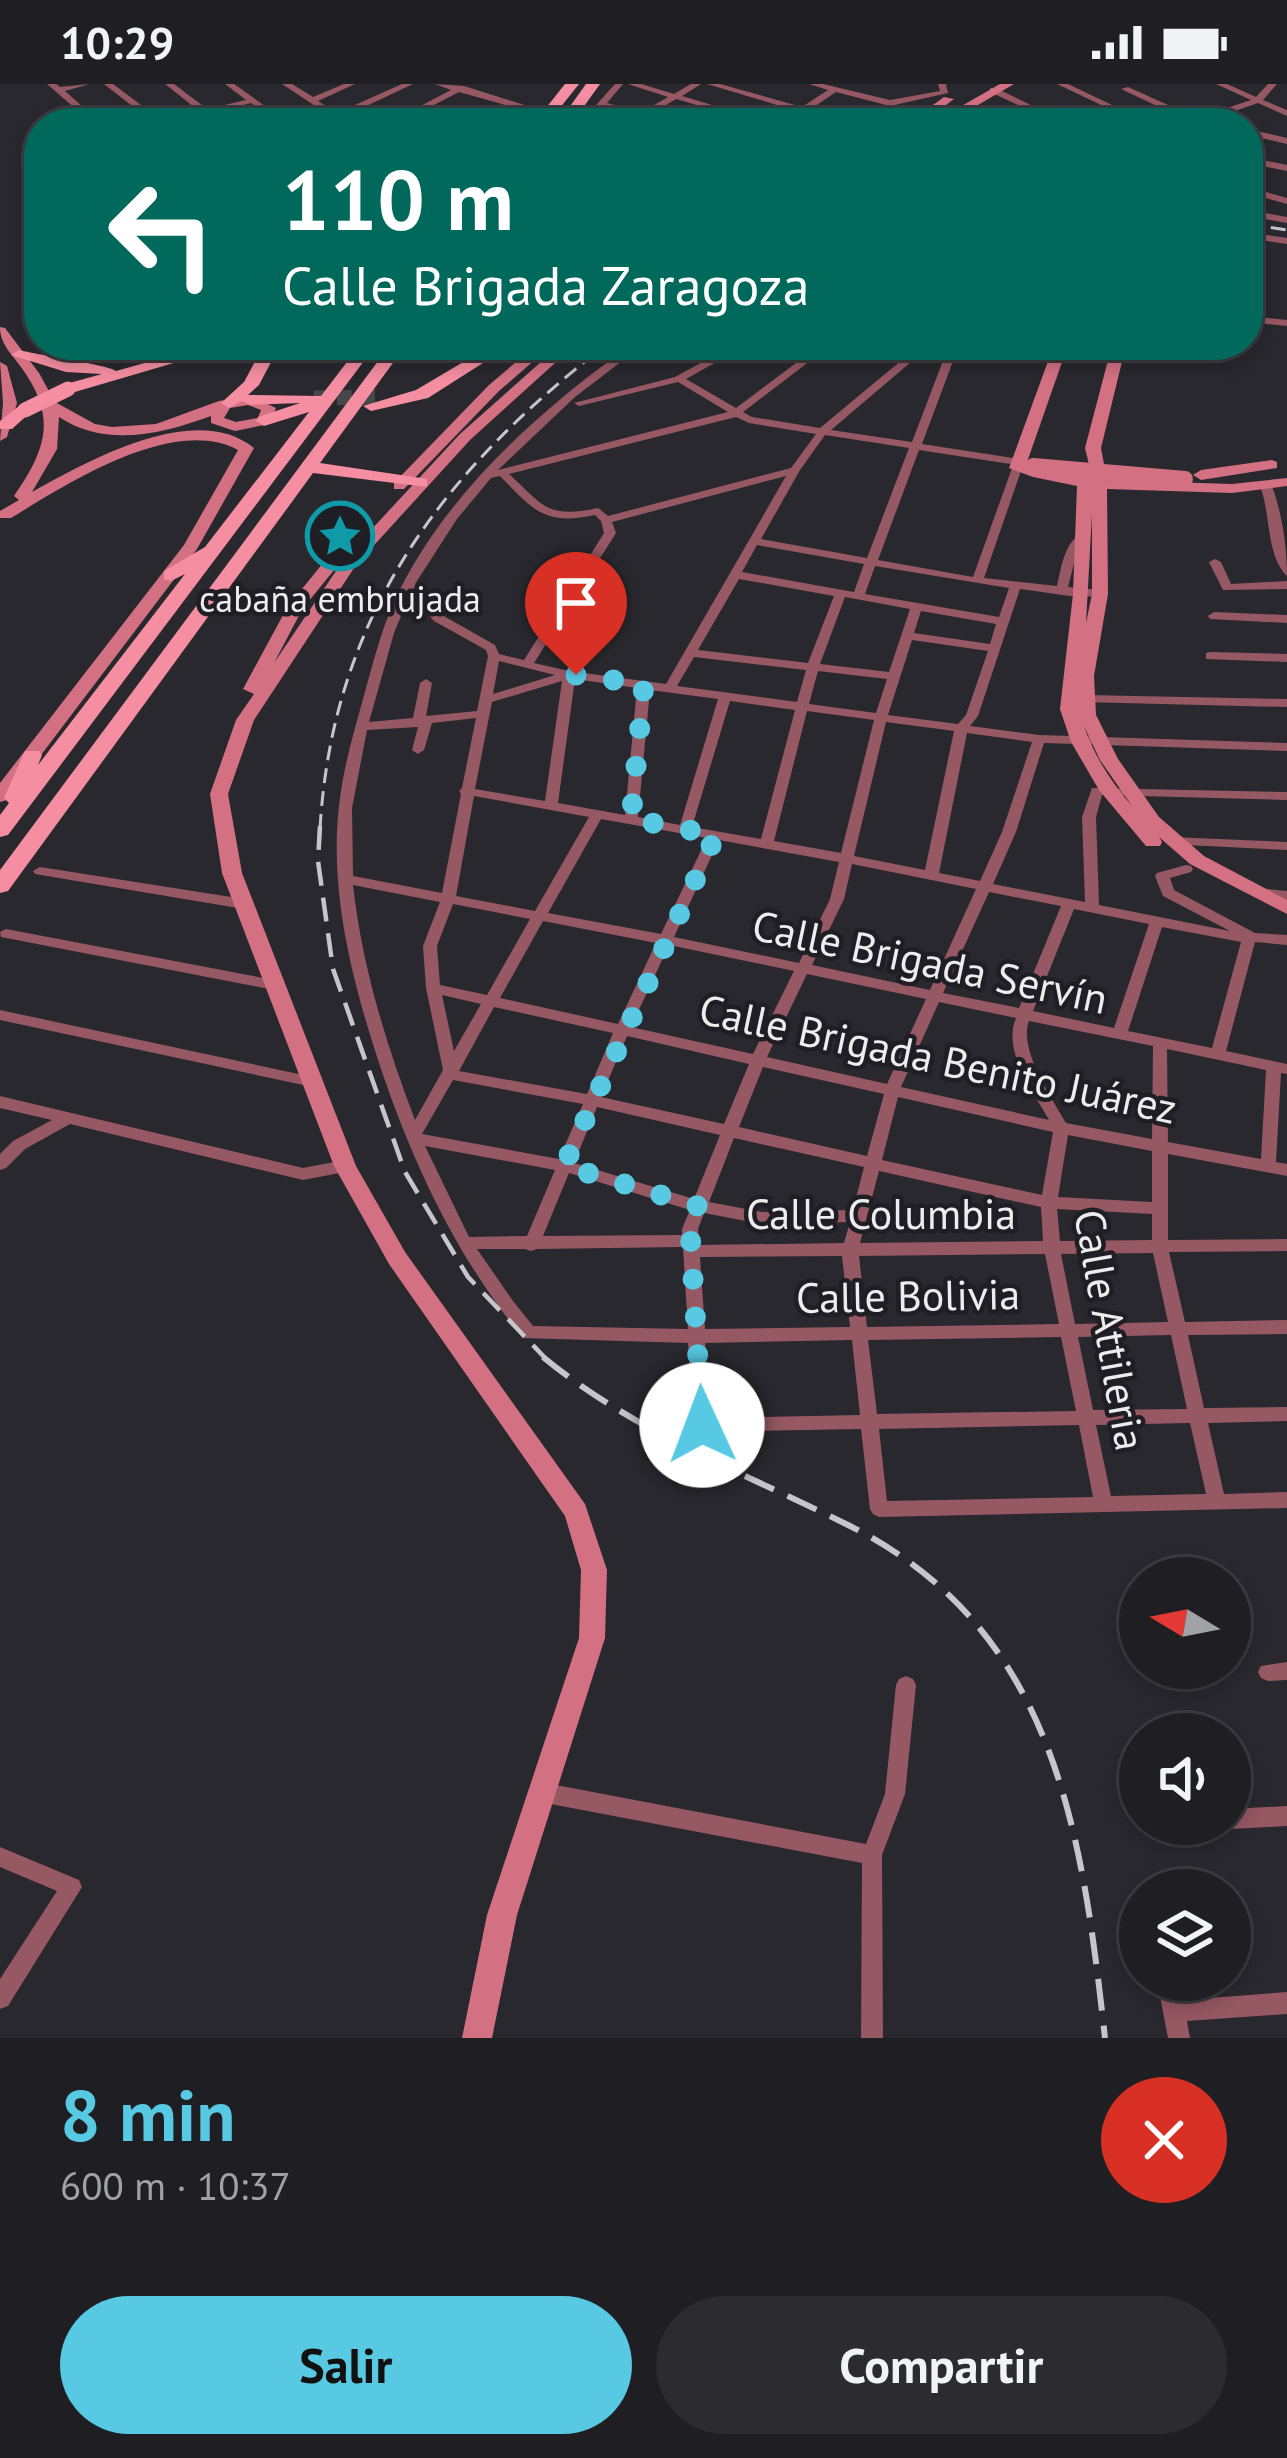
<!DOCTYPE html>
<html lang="es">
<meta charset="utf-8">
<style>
body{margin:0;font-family:"PT Sans",sans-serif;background:#2c2b2f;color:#f1f3f6;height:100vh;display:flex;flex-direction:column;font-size:45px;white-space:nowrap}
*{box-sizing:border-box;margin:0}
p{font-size:39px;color:#a1a2a5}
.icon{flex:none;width:66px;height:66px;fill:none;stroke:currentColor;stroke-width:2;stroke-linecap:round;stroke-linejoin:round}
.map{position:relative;height:1954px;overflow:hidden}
.panel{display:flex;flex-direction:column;background:#1f1e22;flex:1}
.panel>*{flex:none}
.banner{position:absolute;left:24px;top:24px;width:1239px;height:252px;border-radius:48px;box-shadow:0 6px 18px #0003,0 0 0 3px #3c3c40;background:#00695c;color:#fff;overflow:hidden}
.needle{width:78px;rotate:280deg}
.tools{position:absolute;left:1119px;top:1473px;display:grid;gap:24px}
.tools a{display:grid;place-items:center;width:132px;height:132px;border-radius:50%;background:#1f1e22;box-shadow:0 6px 18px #0003,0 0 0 3px #3c3c40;font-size:60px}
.pin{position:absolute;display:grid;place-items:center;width:102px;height:102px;color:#fff;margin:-123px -51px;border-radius:50% 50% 50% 0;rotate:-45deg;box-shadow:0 0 12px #0007}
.pin .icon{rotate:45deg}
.me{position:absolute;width:132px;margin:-66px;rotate:358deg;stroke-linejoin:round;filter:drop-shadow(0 0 9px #0008)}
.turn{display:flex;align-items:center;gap:42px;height:252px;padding:0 60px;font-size:54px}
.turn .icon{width:156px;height:156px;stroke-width:2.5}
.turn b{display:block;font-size:84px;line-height:102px}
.round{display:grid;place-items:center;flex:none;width:126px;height:126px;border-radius:63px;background:#2c2b2f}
.summary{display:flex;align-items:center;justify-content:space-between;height:204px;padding:0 60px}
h1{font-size:72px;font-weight:700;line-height:90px;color:#57c9e2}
.button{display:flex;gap:24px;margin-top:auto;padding:24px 60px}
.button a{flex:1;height:138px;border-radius:72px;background:#57c9e2;color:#111;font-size:48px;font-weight:700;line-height:138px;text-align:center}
.button a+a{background:#2c2b2f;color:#f1f3f6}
.status{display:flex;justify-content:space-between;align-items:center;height:84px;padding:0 60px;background:#1f1e22;direction:ltr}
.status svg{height:33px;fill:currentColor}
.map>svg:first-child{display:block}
</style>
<div class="status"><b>10:29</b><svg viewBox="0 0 49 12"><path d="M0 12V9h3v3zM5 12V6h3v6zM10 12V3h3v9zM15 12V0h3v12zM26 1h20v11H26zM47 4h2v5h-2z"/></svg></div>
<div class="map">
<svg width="1287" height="1954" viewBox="0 0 1287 1954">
<rect width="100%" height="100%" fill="#29282e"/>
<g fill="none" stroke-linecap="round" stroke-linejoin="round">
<!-- primary-tunnel -->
<path stroke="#46464b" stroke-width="15" stroke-dasharray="15 8" stroke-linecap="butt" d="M314 314 377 313"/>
<!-- street -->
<g fill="#965863" fill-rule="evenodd">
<path d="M47 0H56L60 3 90 0 65 7 101 39H92Z"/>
<path d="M104 0H113L161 36 199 27 165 0H174L207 25 246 16 225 0H234L289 39H279L251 19 212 29 224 39H215L204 31 170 39H154Z"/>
<path d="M282 0H292L313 13 344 0H355L318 17 337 29 402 0H413L343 33 348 37 346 39H341Z"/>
<path d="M435 0 464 2 553 30 549 33 459 8 399 39H388L451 6Z"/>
<path d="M615 0H623L607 19 642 28 668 13 628 0H641L674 10 691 0H701L682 12 772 39H759L676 15 651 30 681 39H667L645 33 635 39H625L636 31 603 23 589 39H580Z"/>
<path d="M707 0H720L802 23 828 6 809 0H823L890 16 940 7 938 0H946L948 9 890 22 836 8 790 39H780L797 27Z"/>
<path d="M1057 0H1068L1150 39H1139Z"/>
<path d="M1216 0H1227L1256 13 1268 0H1277L1263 16 1287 26V32L1258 19 1200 39H1186L1189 37 1121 5 1128 3 1197 34 1251 16Z"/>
<path d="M990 4H996L1068 39H1057L990 8Z"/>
<path d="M1248 45 1287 54V60L1248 51Z"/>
<path d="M1248 73 1287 81V87L1248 79Z"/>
<path d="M1248 103 1287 114V120L1248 109Z"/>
<path d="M1248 126 1287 133V139L1248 132Z"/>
<path d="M1248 148 1287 154V160L1248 154Z"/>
<path d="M1248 232 1287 236V242L1248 238Z"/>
<path d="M631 261H643L575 313 498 386 728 328 678 298 579 322 574 319 675 293 708 275 672 261H687L716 270 733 261H745L724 274V277H718L686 295 736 324 820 261H831L743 328 752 333 820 344 920 261H931L831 346 912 358 949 261H959L922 360 1020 375 1025 378 1018 381 1022 384 984 494 1057 502C1062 481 1064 460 1082 448L1088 451 1078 464 1068 503 1100 506 1106 510C1083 517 1046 508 1020 505L978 632 970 642 1039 651 1287 659V667L1044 659 1016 748 993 800 1085 818 1082 733 1092 704 1287 708V716L1102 711 1096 733 1099 821 1230 847 1163 812 1155 792 1157 789 1186 781 1191 782 1193 785 1191 788 1170 794 1174 806 1255 849 1287 851V861L1255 858 1226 967 1287 980V990L1281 989 1276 1078 1287 1080V1092L1168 1070V1156L1287 1155V1167L1169 1168 1185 1238 1287 1236V1250L1188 1251 1204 1324 1287 1323V1337L1208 1339 1224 1410 1287 1408V1424L879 1433 873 1430 870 1425 861 1345 702 1348 696 1346 693 1341 688 1259 523 1254C456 1172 413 1080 380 982 353 900 329 809 339 722 343 685 353 651 363 615 372 583 380 550 393 520 441 414 537 328 631 261ZM736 333 749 339 816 350 791 384 608 432 598 424C547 435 544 422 509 390ZM825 351 909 364 867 474 761 455 800 386ZM919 366 1017 381 1012 384 973 493 878 476ZM500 392C533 426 545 442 595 431L601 437 604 449 524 576 499 570 495 561 442 531 415 500 457 435 491 394ZM786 392 666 600 569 587 534 579 616 449 612 438ZM757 461 864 480 854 508 742 488ZM875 482 1009 504 999 533 865 510ZM739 495 834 512 808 579 698 566ZM410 510 434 537 486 566 488 572 477 627 426 632 432 599 426 595 420 599 413 634 369 638 394 549ZM845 513 910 525 889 588 820 580ZM921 527 996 540 990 560 914 549ZM912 556 988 567 966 631 958 640 888 631ZM694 573 806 586 797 618 677 602ZM499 577 555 591 493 610ZM818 587 887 595 876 629 809 620ZM575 595 637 604 625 731 558 719ZM562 597 545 717 475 705 492 618ZM650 606 718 615 680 741 638 733ZM730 617 795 626 761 755 692 743ZM807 627 874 636 841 769 774 757ZM476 634 462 704 459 707 461 710 442 809 353 792 352 724 367 646 418 643 412 666 418 670 424 666 432 639ZM886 638 954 647 925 786 854 772ZM967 649 1032 658 1002 748 980 797 939 789ZM474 712 589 733 535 827 456 812ZM601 735 707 754 661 850 548 829ZM719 756 839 778 830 815 799 879 674 853ZM852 780 976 805 930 906 812 881 844 815ZM353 801 440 818 423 862 426 904 443 986 415 1036C386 960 362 882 353 801ZM989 808 1061 822 1019 924 943 909ZM453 820 530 835 487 911 440 901 437 862ZM1074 825 1149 840 1114 944 1033 927ZM543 837 656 859 618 940 500 914ZM1162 843 1241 858 1212 964 1128 947ZM669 861 794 887 753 970 631 943ZM807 890 926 915 887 1000 767 973ZM442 911 481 920 454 967ZM939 918 1016 934C1002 967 1033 1007 1049 1036L901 1003ZM494 923 613 949 587 1010 459 987ZM1029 937 1153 962 1152 1055 1066 1039C1052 1014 1018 965 1029 937ZM627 952 749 980 724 1040 601 1013ZM1167 965 1266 986 1261 1075 1168 1058ZM763 983 884 1010 867 1072 739 1043ZM453 996 583 1020 559 1075 422 1050ZM898 1013 1053 1048 1042 1111 882 1076ZM597 1023 720 1051 694 1115 574 1079ZM1068 1051 1152 1067V1118L1058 1113ZM734 1054 864 1083 853 1126 762 1128 709 1118ZM425 1062 555 1086 527 1152 469 1153ZM879 1087 1041 1123 1043 1157 860 1159ZM569 1089 690 1126 682 1145V1151L543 1152ZM1057 1125 1152 1130V1156L1060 1157ZM704 1129 762 1140 850 1138 844 1159 699 1161 698 1145ZM683 1163 688 1245 533 1242 513 1217 477 1165H525L531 1167 537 1165ZM1153 1169 1168 1238 1075 1240 1061 1170ZM1045 1170 1059 1240 867 1243 859 1172ZM842 1172 850 1243 705 1245 700 1173ZM1171 1251 1187 1325 1093 1326 1078 1253ZM1061 1253 1076 1327 877 1330 868 1256ZM852 1256 860 1331 710 1334 705 1259ZM1190 1339 1206 1410 1111 1412 1096 1341ZM1079 1341 1093 1413 887 1417 879 1345Z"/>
<path d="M1119 261H1143L1217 273 1227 261H1237L1223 278 1219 279 1124 264Z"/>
<path d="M1266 399 1272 402C1282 429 1287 463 1287 492 1266 472 1271 430 1260 402Z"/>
<path d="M1215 475 1221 478 1231 500 1287 497V505L1223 506 1209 478Z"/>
<path d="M1214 528 1287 531V539L1210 535 1208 532Z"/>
<path d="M1210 568 1287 570V578L1206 575V569Z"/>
<path d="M1085 611 1287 615V623L1081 618V612Z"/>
<path d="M1172 753 1287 758V766L1167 760 1165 757 1167 754Z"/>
<path d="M40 783 244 815 251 820 244 825 35 790 33 787Z"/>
<path d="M1259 804 1287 807V817L1254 812 1252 809Z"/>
<path d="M6 845 274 896 281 901 274 906 1 853 0 848Z"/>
<path d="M0 926 308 992 316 997 308 1002 0 936Z"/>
<path d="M0 1012 303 1084 345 1076 351 1078 353 1082 351 1086 345 1088 303 1096 70 1040 25 1065 6 1084 0 1086V1070L13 1057 52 1036 0 1024Z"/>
<path d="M1287 1578V1596L1268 1597 1261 1594 1258 1588 1261 1582Z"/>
<path d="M906 1592 913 1595 916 1601 905 1710 882 1771 883 1954H861L862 1779 540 1718 533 1715 530 1708 533 1701 540 1698 866 1760 885 1710 896 1601 899 1595Z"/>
<path d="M1287 1722V1742L1230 1745 1222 1740H1230V1725Z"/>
<path d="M0 1763 79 1796 82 1803 8 1922 0 1925V1895L57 1807 0 1783Z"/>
<path d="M1157 1896H1179L1182 1916 1287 1908V1930L1187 1937 1190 1954H1168Z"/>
</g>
<!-- secondary -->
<g fill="#d37183" fill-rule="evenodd">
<path d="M1000 0H1014L947 39H932Z"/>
<path d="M944 13 954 15 922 39H908Z"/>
<path d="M0 243 5 244 39 289 55 318 95 340 112 343 156 340 219 317 250 312 276 324 269 340 235 347 211 339V332C162 350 105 364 59 333L57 365 32 408C88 377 195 316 254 364L197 465 7 716 0 718V699L184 461 238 366C173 331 67 400 11 434H0V427L19 416 14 412C47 364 57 333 21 283 11 269 0 260 0 243ZM248 321 261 326 258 334 236 338 224 334 230 324Z"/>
<path d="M536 261H552L499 307 404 405H394V399L489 301Z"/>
<path d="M560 261H575L470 356 356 481 254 636 228 710 242 789 356 1082 405 1168 585 1420 607 1486 605 1554 517 1831 492 1954H462L487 1831 579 1554 581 1486 565 1432 389 1180 334 1082 222 789 210 710 236 636 254 610 243 605 288 522 355 440H367V446L303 524 274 579 344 475 460 350Z"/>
<path d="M1054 261H1068L1026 381 1077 393 1085 386 1091 389 1085 364 1112 261H1126L1101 364 1107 396 1232 400 1287 394V402L1232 409 1107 405 1108 510 1094 592 1096 631 1118 675 1159 733 1204 772 1287 816V830L1190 780 1159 753 1162 758 1160 762H1146L1099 706 1071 658 1060 625 1073 510 1077 402 1033 393 1009 384ZM1092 430V510L1086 539ZM1084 642 1100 676 1132 722C1112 699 1094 672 1084 642Z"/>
<path d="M0 278 7 282 17 319 7 353 0 357 3 319Z"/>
<path d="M1272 376 1277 378V384L1201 396 1193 391 1201 386Z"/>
</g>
<!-- primary -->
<g fill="#f48ea0" fill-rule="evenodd">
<path d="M565 0H579L548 39H534Z"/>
<path d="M586 0H600L572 39H558Z"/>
<path d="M209 261H235L68 310 62 309V301L102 290 66 288 11 271 19 266C38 271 109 281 116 287Z"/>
<path d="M264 261H280L259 301 248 311 321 312 360 261H376L8 751 0 753V731L9 719 4 714 25 667H39L42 671 38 681 185 490 171 497 164 495V487L205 463 309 328 264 342 256 337 258 333 300 319 250 321 242 317 229 324 221 319 244 298Z"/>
<path d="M390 261H406L320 379 421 394 427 395V403L313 389 8 807 0 809V786Z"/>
<path d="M492 261H511L428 314 371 327 363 322 416 306Z"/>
<path d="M19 322 33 326 12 345H0V337Z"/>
</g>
<!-- rail-far2 -->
<g stroke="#c6c6ca" stroke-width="3" stroke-dasharray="15 8" stroke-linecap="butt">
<path d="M1248 140 1287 146"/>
<path d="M320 745C332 533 443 386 606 261"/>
</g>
<!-- rail-far1 -->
<path stroke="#c6c6ca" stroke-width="4.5" stroke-dasharray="24 12" stroke-linecap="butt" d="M320 742 318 777 333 885 405 1088 468 1193 547 1276"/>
<!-- rail -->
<path stroke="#c6c6ca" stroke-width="6" stroke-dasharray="32 15" stroke-linecap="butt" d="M543 1273C634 1348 744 1389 848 1441 1055 1544 1082 1747 1105 1954"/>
<!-- secondary-bridge -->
<path stroke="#d37183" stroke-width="16" d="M1033 382 1185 395"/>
<!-- primary-bridge -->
<path stroke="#f48ea0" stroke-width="15" d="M25 326 68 305"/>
</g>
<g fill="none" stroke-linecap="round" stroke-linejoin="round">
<!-- route -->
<path stroke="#57c9e2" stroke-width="21" stroke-dasharray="0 37.8" d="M576 591 644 600 631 735 716 751 564 1082 698 1122 690 1145 702 1341"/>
</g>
<!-- icons -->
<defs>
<symbol id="sight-ring" viewBox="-11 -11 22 22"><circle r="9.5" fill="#1f1e24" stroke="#0f9aa8" stroke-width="1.5"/><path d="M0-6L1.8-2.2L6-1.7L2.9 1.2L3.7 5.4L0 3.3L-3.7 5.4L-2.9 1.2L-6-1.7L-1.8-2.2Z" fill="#0f9aa8"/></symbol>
</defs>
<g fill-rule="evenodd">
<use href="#sight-ring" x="302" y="414" width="76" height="76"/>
</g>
<g text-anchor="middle" stroke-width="9" stroke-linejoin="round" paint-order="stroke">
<!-- far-poi labels -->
<g font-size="36" fill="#ededf0" stroke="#1f1e24">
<text x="340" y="528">cabaña embrujada</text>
</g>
<!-- street labels -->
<g font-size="42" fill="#ededf0" stroke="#1f1e24">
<text transform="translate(930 878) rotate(12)" y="15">Calle Brigada Servín</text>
<text transform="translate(938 975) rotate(12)" y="15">Calle Brigada Benito Juárez</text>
<text x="881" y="1145">Calle Columbia</text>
<text transform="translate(908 1212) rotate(-1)" y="15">Calle Bolivia</text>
<text transform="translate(1110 1246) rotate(80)" y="15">Calle Attileria</text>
</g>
</g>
</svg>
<div class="tools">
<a><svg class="needle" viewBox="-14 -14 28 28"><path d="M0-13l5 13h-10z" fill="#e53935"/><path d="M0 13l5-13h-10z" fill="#a1a2a5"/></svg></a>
<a><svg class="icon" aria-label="sound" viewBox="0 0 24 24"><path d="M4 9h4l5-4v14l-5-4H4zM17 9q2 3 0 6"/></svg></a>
<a><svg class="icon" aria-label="layers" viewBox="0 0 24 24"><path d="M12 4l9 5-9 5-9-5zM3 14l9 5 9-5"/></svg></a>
</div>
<div class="pin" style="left:576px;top:591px;background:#d93025"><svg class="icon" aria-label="arrive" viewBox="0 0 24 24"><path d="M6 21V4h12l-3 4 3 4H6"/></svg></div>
<svg class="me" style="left:702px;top:1341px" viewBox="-20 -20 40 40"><circle r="19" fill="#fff"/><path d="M0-13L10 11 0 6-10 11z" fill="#57c9e2"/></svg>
<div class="banner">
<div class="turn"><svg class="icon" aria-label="left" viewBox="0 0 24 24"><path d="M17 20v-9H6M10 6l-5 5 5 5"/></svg><div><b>110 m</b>Calle Brigada Zaragoza</div></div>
</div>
</div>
<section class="panel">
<div class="summary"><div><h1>8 min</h1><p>600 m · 10:37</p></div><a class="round" style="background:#d93025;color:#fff"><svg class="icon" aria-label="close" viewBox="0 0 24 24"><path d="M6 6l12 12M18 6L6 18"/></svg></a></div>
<div class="button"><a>Salir</a><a>Compartir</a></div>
</section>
